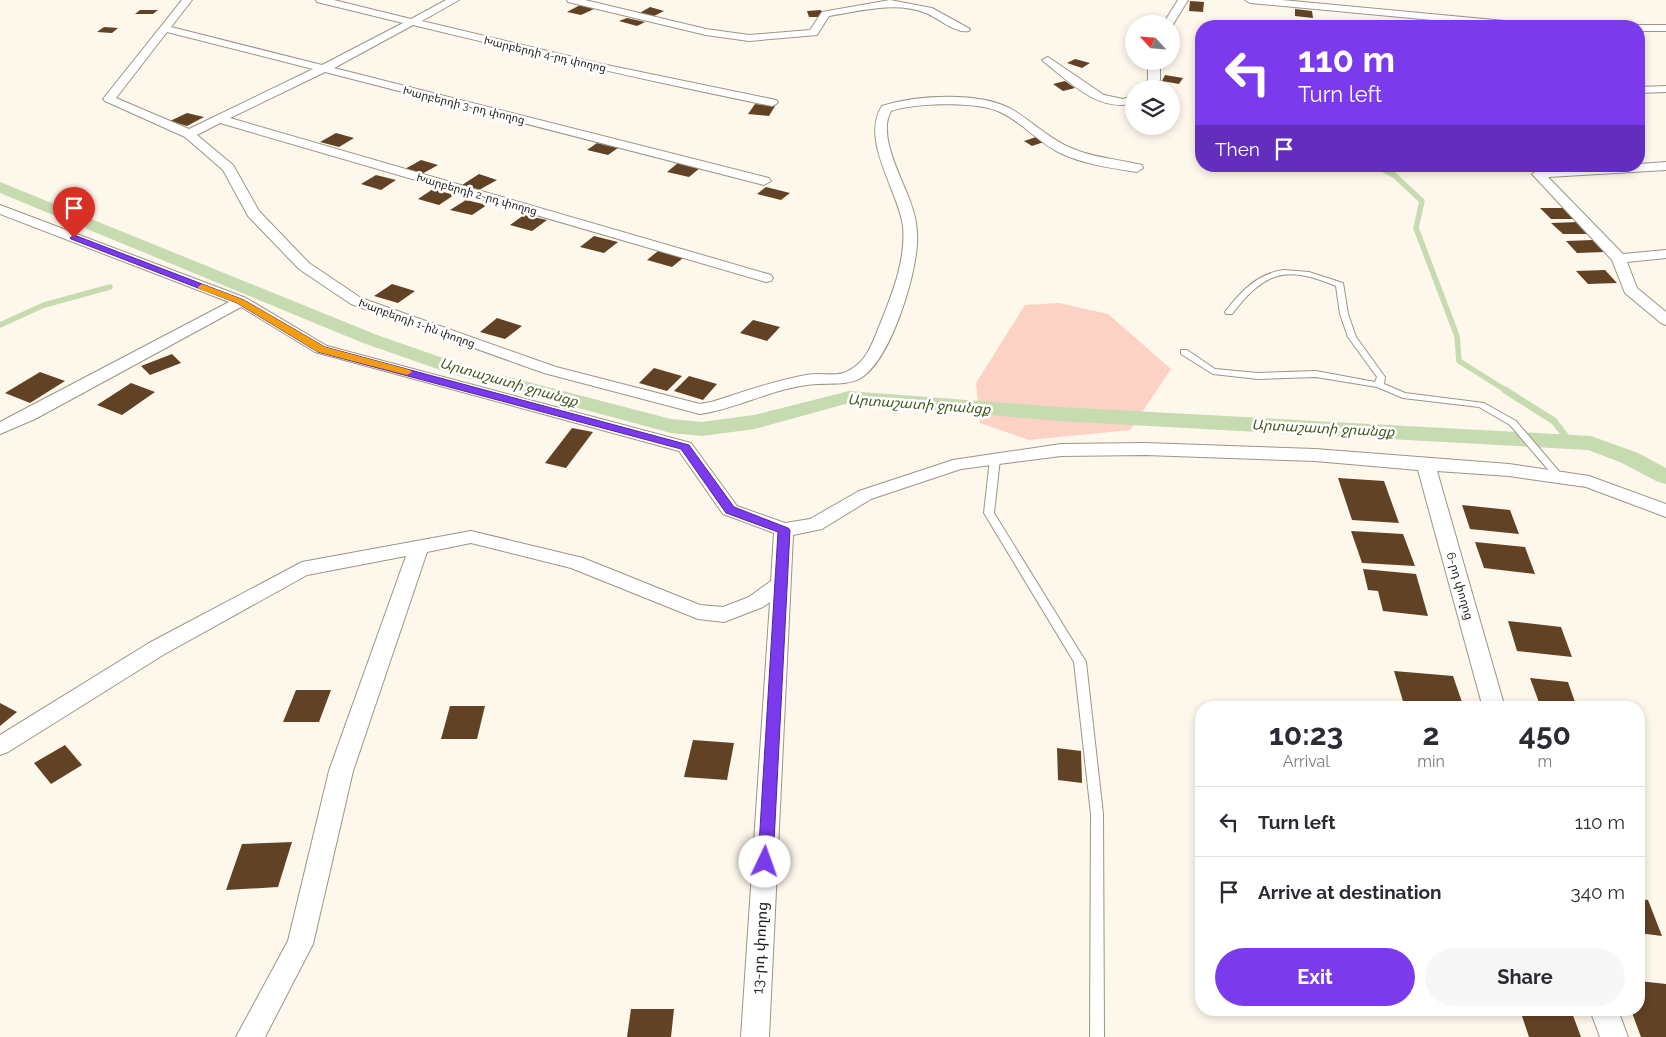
<!DOCTYPE html>
<meta charset="utf-8">
<style>
body{margin:0;font-family:Raleway,"Noto Sans Armenian",sans-serif;background:#f7f7f7;color:#2b2b33;height:100vh;display:flex;flex-direction:column;font-size:19px;white-space:nowrap}
*{box-sizing:border-box;margin:0}
p{font-size:16px;color:#7c7c81}
.icon{flex:none;width:28px;height:28px;fill:none;stroke:currentColor;stroke-width:2;stroke-linecap:round;stroke-linejoin:round}
.map{position:relative;flex:1;overflow:hidden}
.sheet{position:absolute;left:1195px;top:701px;width:450px;height:315px;display:flex;flex-direction:column;background:#fff;border-radius:20px;box-shadow:0 2px 8px #0003}
.sheet>*{flex:none}
.guide{position:absolute;left:1195px;top:20px;width:450px;height:152px;border-radius:20px;box-shadow:0 2px 8px #0003;background:#7c3aed;color:#fff;overflow:hidden}
.needle{width:32px;rotate:296deg}
.fabs{position:absolute;left:1125px;top:15px;display:grid;gap:10px}
.fabs a{display:grid;place-items:center;width:55px;height:55px;border-radius:50%;background:#fff;box-shadow:0 2px 8px #0003;font-size:25px}
.pin{position:absolute;display:grid;place-items:center;width:42px;height:42px;color:#fff;margin:-51px -21px;border-radius:50% 50% 50% 0;rotate:-45deg;box-shadow:0 0 5px #0007}
.pin .icon{rotate:45deg}
.me{position:absolute;width:55px;margin:-28px;rotate:3deg;stroke-linejoin:round;filter:drop-shadow(0 0 4px #0008)}
.turn{display:flex;align-items:center;gap:18px;height:105px;padding:0 20px;font-size:22px}
.turn .icon{width:65px;height:65px;stroke-width:2.5}
.turn b{display:block;font-size:35px;line-height:42px}
.then{display:flex;align-items:center;height:48px;padding:0 20px;background:#0003;gap:10px;font-size:19px}
.eta{display:flex;justify-content:space-evenly;align-items:center;height:85px;text-align:center}
.eta b{font-size:30px;font-weight:700;line-height:35px}
.cta{display:flex;gap:10px;margin-top:auto;padding:10px 20px}
.cta a{flex:1;height:58px;border-radius:30px;background:#7c3aed;color:#fff;font-size:20px;font-weight:700;line-height:58px;text-align:center}
.cta a+a{background:#f7f7f7;color:#2b2b33}
ul{padding:0;list-style:none}
li{display:flex;align-items:center;gap:15px;height:70px;padding:0 20px;border-top:1px solid #e1e1e2}
li div{flex:1}
li b{display:block;font-size:19px}
li em{font-style:normal}
.map>svg:first-child{display:block}
</style>
<div class="map">
<svg width="1666" height="1037" viewBox="0 0 1666 1037">
<rect width="100%" height="100%" fill="#fef7eb"/>
<!-- green -->
<path fill="#fbd2c4" d="M1059 303 1108 314 1171 369 1130 430 1029 440 980 423 976 383 1025 305Z"/>
<g fill="none" stroke-linecap="round" stroke-linejoin="round">
<!-- stream-far2 -->
<path stroke="#c7dbb0" stroke-width="4.5" d="M1376 166 1387 171"/>
<!-- stream-far1 -->
<g stroke="#c7dbb0" stroke-width="5.5">
<path d="M1384 170 1394 175 1422 201 1416 228 1457 336 1459 361 1507 391"/>
<path d="M0 325 44 305 110 287"/>
</g>
<!-- stream -->
<path stroke="#c7dbb0" stroke-width="7" d="M1505 390 1554 421 1570 442"/>
<!-- canal -->
<path fill="#c7dbb0" fill-rule="evenodd" d="M0 182 377 335 466 366 671 419 702 422 754 415 849 391 1059 407 1591 436 1638 453 1666 468V484L1658 482 1622 463 1588 450 1059 421 849 403 755 429 702 436 671 433 452 374 363 343 0 193Z"/>
</g>
<!-- building -->
<g fill="#624225">
<path d="M1190 1 1204 2 1203 12 1189 11Z"/>
<path d="M580 5 594 9 581 15 567 12Z"/>
<path d="M650 7 664 11 652 17 638 14Z"/>
<path d="M1295 9 1312 11 1313 18 1295 16Z"/>
<path d="M140 10H158L153 14H135Z"/>
<path d="M821 10 823 17H809L807 11Z"/>
<path d="M627 18 645 22 637 26 619 21Z"/>
<path d="M104 27 118 28 112 33 97 32Z"/>
<path d="M1075 59 1090 63 1082 68 1067 63Z"/>
<path d="M1165 75 1183 78 1179 84 1162 81Z"/>
<path d="M1065 81 1075 88 1063 91 1053 84Z"/>
<path d="M755 104 775 106 769 116 748 114Z"/>
<path d="M187 113 204 117 187 126 170 121Z"/>
<path d="M336 133 354 138 339 147 320 142Z"/>
<path d="M1036 137 1044 142 1032 146 1024 141Z"/>
<path d="M597 143 618 148 608 155 587 150Z"/>
<path d="M421 160 438 165 420 175 403 170Z"/>
<path d="M678 163 700 168 689 177 667 172Z"/>
<path d="M479 174 497 180 479 190 462 185Z"/>
<path d="M376 175 396 180 381 190 361 184Z"/>
<path d="M766 187 790 193 781 200 757 194Z"/>
<path d="M433 189 454 195 439 205 418 199Z"/>
<path d="M466 200 487 205 472 215 450 210Z"/>
<path d="M1540 208H1566L1577 219H1551Z"/>
<path d="M524 215 547 220 532 231 510 225Z"/>
<path d="M1578 222 1589 234H1563L1551 223Z"/>
<path d="M594 236 618 242 604 253 580 247Z"/>
<path d="M1593 240 1605 252 1577 253 1566 241Z"/>
<path d="M658 251 683 258 672 267 647 260Z"/>
<path d="M1605 270 1617 283 1588 284 1576 271Z"/>
<path d="M392 284 415 291 398 303 374 296Z"/>
<path d="M497 318 522 326 505 339 480 332Z"/>
<path d="M753 320 780 327 767 341 740 333Z"/>
<path d="M172 354 181 363 150 375 141 366Z"/>
<path d="M654 368 682 376 667 391 639 383Z"/>
<path d="M40 372 65 381 30 403 5 393Z"/>
<path d="M689 376 717 384 703 400 674 391Z"/>
<path d="M131 383 155 392 122 415 97 405Z"/>
<path d="M572 428 593 432 566 468 545 463Z"/>
<path d="M1338 478 1384 481 1399 523 1352 520Z"/>
<path d="M1462 505 1510 510 1519 534 1470 529Z"/>
<path d="M1351 531 1403 534 1415 566 1362 563Z"/>
<path d="M1475 542 1525 547 1535 574 1484 568Z"/>
<path d="M1363 569 1416 574 1428 616 1383 611 1378 591 1368 590Z"/>
<path d="M1508 621 1561 627 1572 657 1517 651Z"/>
<path d="M1394 671 1453 676 1464 708H1405Z"/>
<path d="M1530 678 1568 682 1577 708H1541Z"/>
<path d="M296 690H331L319 722H283Z"/>
<path d="M0 703 17 712 0 726Z"/>
<path d="M450 706H485L477 739H441Z"/>
<path d="M693 740 734 743 727 780 684 777Z"/>
<path d="M65 745 82 765 51 784 34 763Z"/>
<path d="M1057 748 1081 751 1082 783 1058 780Z"/>
<path d="M292 842 278 887 226 890 242 844Z"/>
<path d="M1639 899 1648 900 1662 936 1639 933Z"/>
<path d="M1639 981 1666 984V1037H1641L1631 1010H1639Z"/>
<path d="M631 1009H674L671 1037H627Z"/>
<path d="M1520 1010H1571L1581 1037H1529Z"/>
</g>
<g fill="none" stroke-linecap="round" stroke-linejoin="round">
<defs>
<g id="service">
<path d="M1284 270 1309 272 1343 283 1348 314 1356 337 1385 377 1384 384 1405 393 1484 403 1516 421 1563 476 1565 478 1563 480H1557L1510 425 1479 407 1403 398 1377 387 1316 377 1258 379 1213 374 1181 354V350H1187L1215 369 1258 373 1316 371 1375 382 1377 377 1348 337 1340 314 1336 286C1286 265 1265 271 1232 314H1226L1225 312C1240 292 1258 273 1284 270Z"/>
<path d="M995 456 1000 459 994 513 1086 662 1103 814 1104 1037H1090L1091 814 1074 662 984 513 990 459Z"/>
</g>
<g id="minor">
<path d="M182 0H192L171 27 322 65 403 23 317 2 316 0H334L411 19 446 0H459L422 21 602 64 776 100 778 102 776 104 772 106C652 82 533 54 413 25L334 68 769 178 771 181 764 185 325 72 230 118 771 275 773 278 771 281 766 282 220 123 197 135 233 165 259 211 309 263 361 298 556 367 700 404 711 402C738 394 764 384 792 378 800 376 809 374 818 374 828 374 840 376 848 371 868 361 873 341 881 322 893 292 906 259 903 226 898 190 860 140 882 106 916 95 981 91 1013 110 1033 122 1049 139 1071 148 1093 158 1118 159 1142 165L1143 168 1137 172C1111 168 1083 164 1060 153 1038 142 1022 122 1000 112 976 101 915 103 891 111 877 135 902 178 910 201 915 214 918 229 917 243 916 276 890 363 859 379 846 385 831 383 818 384 777 386 740 408 700 414L544 373 351 304 299 269 248 216 223 170 185 137 105 101 103 99ZM167 32 313 69 189 129 116 98Z"/>
<path d="M567 0H585L706 29 749 35 810 30 822 12 890 0 932 8 970 29 969 31C956 34 938 18 926 13 895 1 861 11 829 16L817 35 749 41 706 35 568 2Z"/>
<path d="M1178 0H1188L1172 26 1171 24H1163Z"/>
<path d="M1245 0H1282L1505 21 1565 23 1570 26H1496L1250 3Z"/>
<path d="M1639 25H1666V31H1639V26H1635Z"/>
<path d="M1048 57 1104 95 1123 99 1134 96V103C1099 113 1070 82 1044 62L1042 60Z"/>
<path d="M1148 61H1160V80L1153 89H1141L1148 80Z"/>
<path d="M1666 86V92L1639 93V87Z"/>
<path d="M1666 162V170L1548 177 1623 254 1666 250V258L1627 262 1637 288 1666 312V325L1661 323 1625 293 1612 260 1532 174 1538 170 1639 166V164Z"/>
<path d="M0 205 246 298 327 346 691 443 737 506 785 523 810 519 859 491 953 460 1061 444 1145 443 1315 449 1509 464 1589 476 1666 504V517L1586 487 1509 476 1437 471 1505 708H1483L1418 470 1315 461 1145 455 1061 456 961 469 871 499 822 529 793 535 769 1037H741L770 602 763 607 724 622 698 619 571 568 471 543 427 552 353 771 313 944 265 1037H236L288 941 329 771 406 556 307 575 163 655 8 752 0 755V735L149 643 302 562 471 531 583 558 700 605 723 607 749 597 771 581 774 533 723 514 679 451 315 352 241 307 35 419 0 434V422L229 302 0 214Z"/>
<path d="M1590 1010H1618L1628 1037H1600Z"/>
</g>
</defs>
<!-- service casing -->
<use href="#service" stroke="#9c9587" stroke-width="2"/>
<!-- minor casing -->
<use href="#minor" stroke="#9c9587" stroke-width="2"/>
<!-- service -->
<use href="#service" fill="#fff" fill-rule="evenodd"/>
<!-- minor -->
<use href="#minor" fill="#fff" fill-rule="evenodd"/>
</g>
<!-- route -->
<path fill="#7c3aed" stroke="#51269a" d="M74 235 244 300 325 347 689 445 734 507 788 528 790 530 773 862 770 866 765 868 760 866 758 862 778 532 726 513 681 449 318 352 237 303 71 239 70 238Z"/>
<!-- slow -->
<path fill="#f59e0b" d="M202 284 244 300 325 347 410 370 412 372 407 375 318 352 237 303 199 289 198 287Z"/>
<g text-anchor="middle" stroke-width="5" stroke-linejoin="round" paint-order="stroke">
<!-- far-street labels -->
<g font-size="11" fill="#211e19" stroke="#fff">
<text transform="translate(545 54) rotate(13)" y="4">Խարբերդի 4-րդ փողոց</text>
<text transform="translate(464 105) rotate(14)" y="4">Խարբերդի 3-րդ փողոց</text>
<text transform="translate(477 194) rotate(16)" y="4">Խարբերդի 2-րդ փողոց</text>
<text transform="translate(417 323) rotate(20)" y="4">Խարբերդի 1-ին փողոց</text>
</g>
<!-- street labels -->
<g font-size="12" fill="#211e19" stroke="#fff">
<text transform="translate(1460 586) rotate(74)" y="4">6-րդ փողոց</text>
</g>
<!-- water labels -->
<g font-size="14" font-style="italic" fill="#41591c" stroke="#fff">
<text transform="translate(509 382) rotate(16)" y="5">Արտաշատի ջրանցք</text>
<text transform="translate(919 404) rotate(4)" y="5">Արտաշատի ջրանցք</text>
<text transform="translate(1323 428) rotate(3)" y="5">Արտաշատի ջրանցք</text>
</g>
<!-- near-street labels -->
<g font-size="15" fill="#211e19" stroke="#fff">
<text transform="translate(760 948) rotate(-87)" y="5">13-րդ փողոց</text>
</g>
</g>
</svg>
<div class="fabs">
<a><svg class="needle" viewBox="-14 -14 28 28"><path d="M0-13l5 13h-10z" fill="#e53935"/><path d="M0 13l5-13h-10z" fill="#7c7c81"/></svg></a>
<a><svg class="icon" aria-label="layers" viewBox="0 0 24 24"><path d="M12 4l9 5-9 5-9-5zM3 14l9 5 9-5"/></svg></a>
</div>
<div class="pin" style="left:74px;top:238px;background:#d93025"><svg class="icon" aria-label="arrive" viewBox="0 0 24 24"><path d="M6 21V4h12l-3 4 3 4H6"/></svg></div>
<svg class="me" style="left:765px;top:862px" viewBox="-20 -20 40 40"><circle r="19" fill="#fff"/><path d="M0-13L10 11 0 6-10 11z" fill="#7c3aed"/></svg>
<div class="guide">
<div class="turn"><svg class="icon" aria-label="left" viewBox="0 0 24 24"><path d="M17 20v-9H6M10 6l-5 5 5 5"/></svg><div><b>110 m</b>Turn left</div></div>
<div class="then">Then<svg class="icon" aria-label="arrive" viewBox="0 0 24 24"><path d="M6 21V4h12l-3 4 3 4H6"/></svg></div>
</div>
<section class="sheet">
<div class="eta">
<div><b>10:23</b><p>Arrival</p></div>
<div><b>2</b><p>min</p></div>
<div><b>450</b><p>m</p></div>
</div>
<ul>
<li><svg class="icon" aria-label="left" viewBox="0 0 24 24"><path d="M17 20v-9H6M10 6l-5 5 5 5"/></svg><div><b>Turn left</b></div><em>110 m</em></li>
<li><svg class="icon" aria-label="arrive" viewBox="0 0 24 24"><path d="M6 21V4h12l-3 4 3 4H6"/></svg><div><b>Arrive at destination</b></div><em>340 m</em></li>
</ul>
<div class="cta"><a>Exit</a><a>Share</a></div>
</section>
</div>
